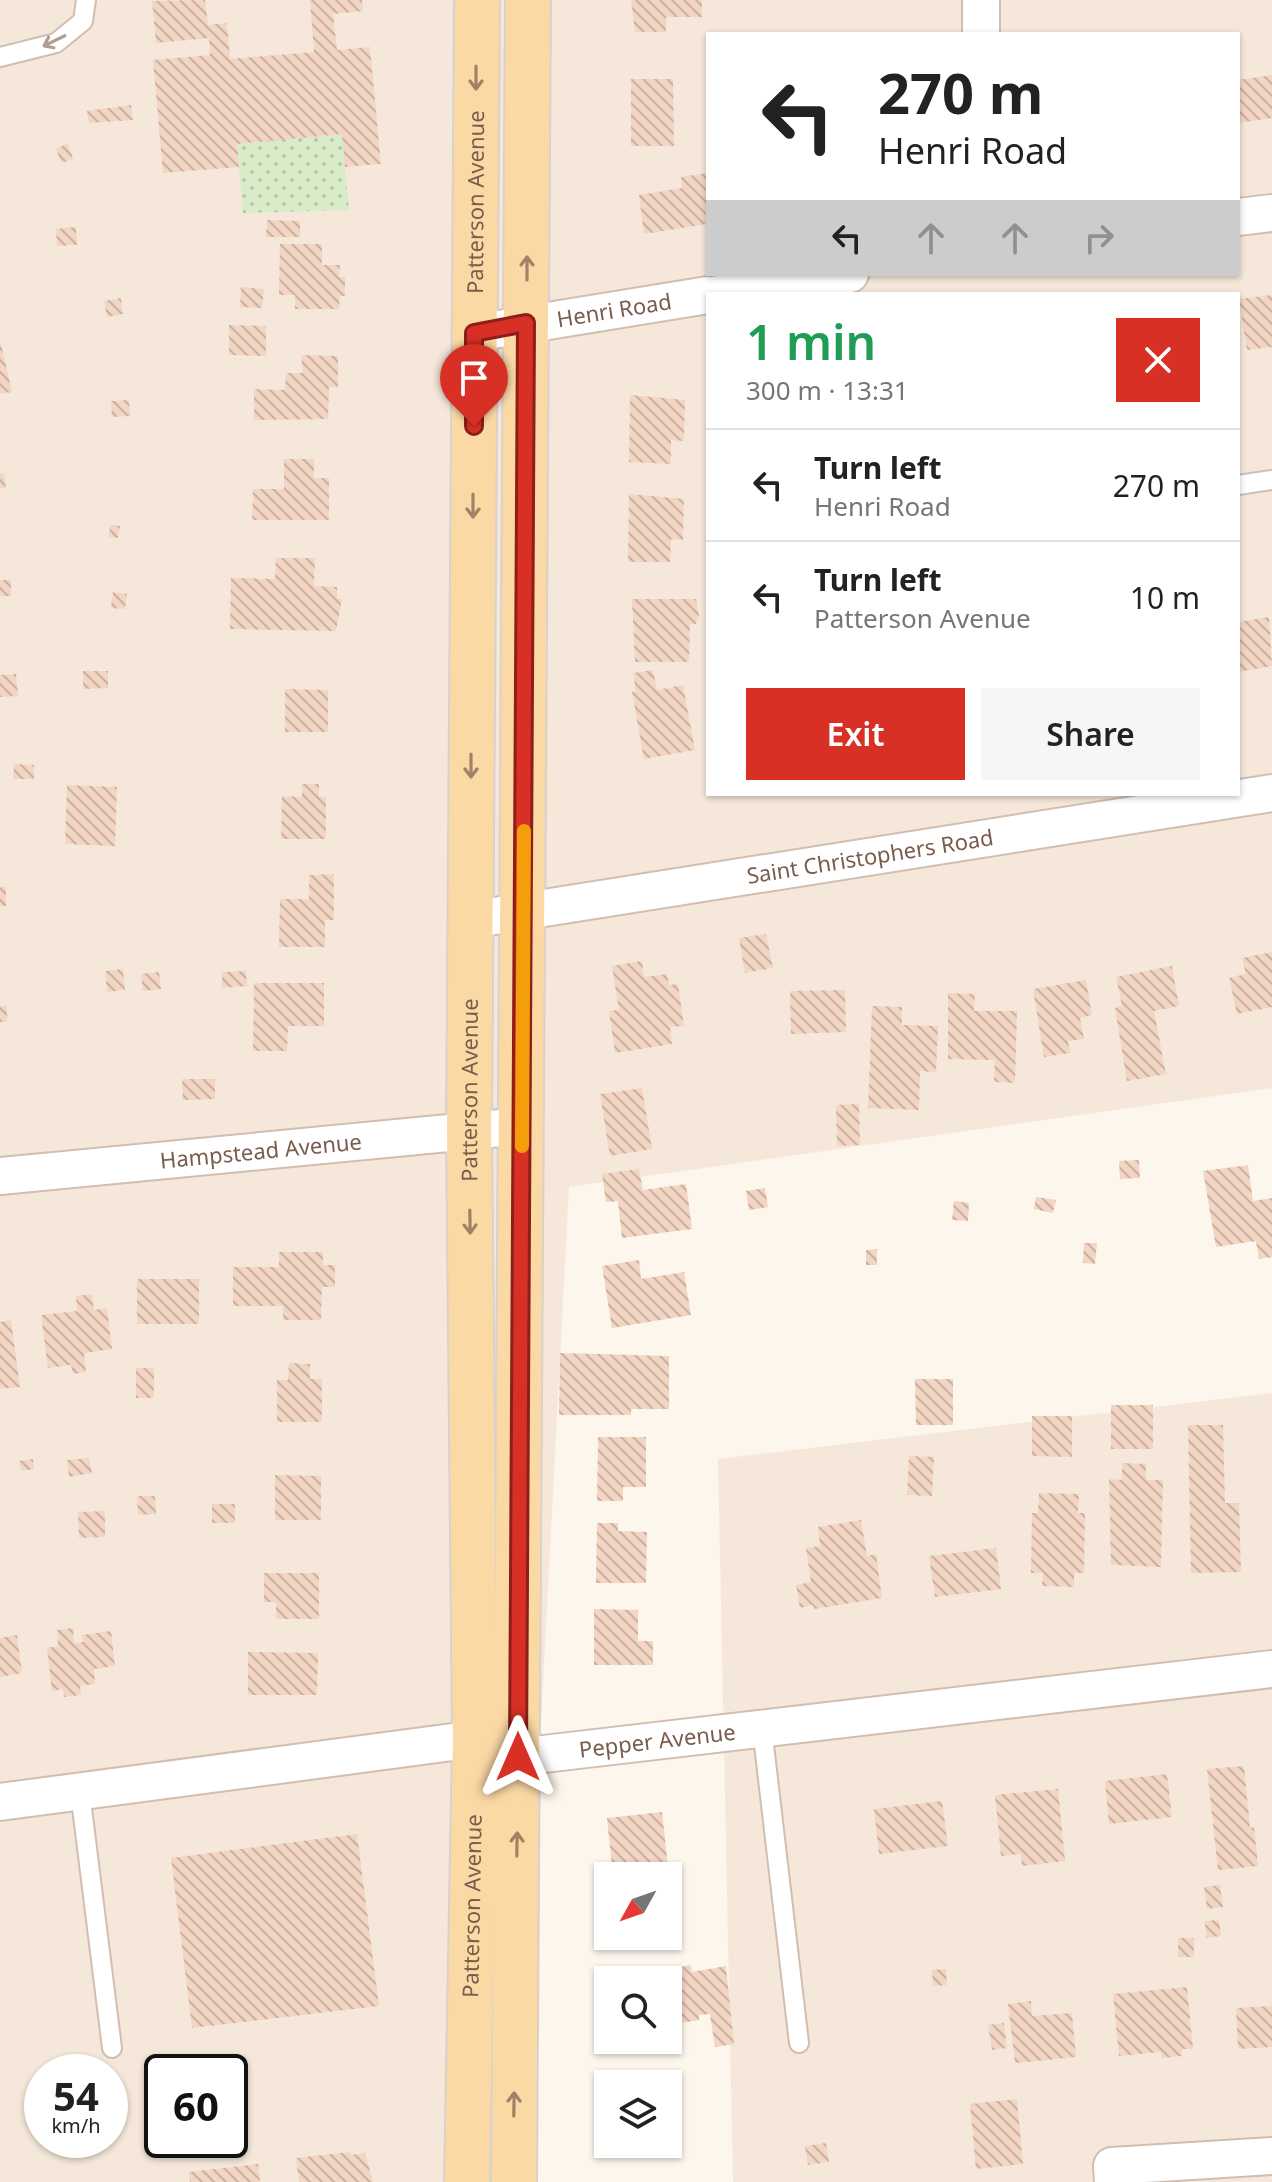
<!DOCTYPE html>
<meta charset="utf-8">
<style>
body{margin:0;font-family:"Noto Sans",sans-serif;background:#f6f6f6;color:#222;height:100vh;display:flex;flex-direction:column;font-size:30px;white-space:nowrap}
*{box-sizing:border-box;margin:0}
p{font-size:26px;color:#767676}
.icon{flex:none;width:44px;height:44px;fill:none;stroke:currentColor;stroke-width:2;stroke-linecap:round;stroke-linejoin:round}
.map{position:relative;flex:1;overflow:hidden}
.panel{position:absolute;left:706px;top:292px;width:534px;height:504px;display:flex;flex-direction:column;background:#fff;border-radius:0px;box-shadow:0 2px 6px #0004}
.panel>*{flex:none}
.top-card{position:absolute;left:706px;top:32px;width:534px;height:244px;border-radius:0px;box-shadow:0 2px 6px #0004;background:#fff;color:#222;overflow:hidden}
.needle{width:52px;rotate:230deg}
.fabs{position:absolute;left:594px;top:1862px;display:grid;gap:16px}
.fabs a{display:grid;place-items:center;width:88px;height:88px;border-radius:0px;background:#fff;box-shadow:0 2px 6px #0004;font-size:40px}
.speed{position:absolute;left:24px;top:2054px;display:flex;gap:16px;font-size:40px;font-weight:700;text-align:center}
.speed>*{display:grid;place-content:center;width:104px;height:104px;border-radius:50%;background:#fff;box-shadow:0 2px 6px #0004;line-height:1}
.speed small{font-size:20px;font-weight:400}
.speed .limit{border:4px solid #111;border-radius:12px;background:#fff;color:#111}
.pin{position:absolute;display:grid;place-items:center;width:68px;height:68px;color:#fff;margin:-82px -34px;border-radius:50% 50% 50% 0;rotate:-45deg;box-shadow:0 0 8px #0007}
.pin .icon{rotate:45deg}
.me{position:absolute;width:88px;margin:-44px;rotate:0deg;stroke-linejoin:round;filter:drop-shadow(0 0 6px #0008)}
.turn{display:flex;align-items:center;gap:28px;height:168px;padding:0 40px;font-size:36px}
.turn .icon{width:104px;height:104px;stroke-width:2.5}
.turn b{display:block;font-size:56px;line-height:68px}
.lanes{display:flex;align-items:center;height:76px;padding:0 40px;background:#0003;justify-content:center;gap:40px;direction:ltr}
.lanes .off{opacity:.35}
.round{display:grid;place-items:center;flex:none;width:84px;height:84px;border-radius:0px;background:#f6f6f6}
.overview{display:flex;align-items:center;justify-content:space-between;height:136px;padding:0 40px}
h1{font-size:48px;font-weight:600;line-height:60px;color:#1e9e55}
.primary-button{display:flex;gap:16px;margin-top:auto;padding:16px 40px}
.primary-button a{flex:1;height:92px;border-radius:0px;background:#d93025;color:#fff;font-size:32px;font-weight:600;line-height:92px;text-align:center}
.primary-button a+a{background:#f6f6f6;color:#222}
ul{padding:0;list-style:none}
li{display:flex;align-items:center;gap:24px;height:112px;padding:0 40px;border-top:2px solid #e0e0e0}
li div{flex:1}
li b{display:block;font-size:30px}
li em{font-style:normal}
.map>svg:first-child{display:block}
</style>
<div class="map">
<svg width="1272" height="2182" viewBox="0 0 1272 2182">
<defs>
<pattern id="park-dots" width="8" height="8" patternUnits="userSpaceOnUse" patternTransform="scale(2)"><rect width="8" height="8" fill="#d8ecc9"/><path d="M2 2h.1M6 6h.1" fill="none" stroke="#b4c2a5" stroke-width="1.8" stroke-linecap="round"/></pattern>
<pattern id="building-back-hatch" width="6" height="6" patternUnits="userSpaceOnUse" patternTransform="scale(2)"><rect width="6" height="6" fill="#f3d5c3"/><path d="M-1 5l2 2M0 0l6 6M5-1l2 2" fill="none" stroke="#cab0a1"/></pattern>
</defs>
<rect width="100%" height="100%" fill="#fdf6ec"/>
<!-- residential -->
<g fill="#f5e8da" fill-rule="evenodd">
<path d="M0 0H1272V1088L569 1187 517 2182H0ZM708 34H1238V274H708ZM708 294H1238V794H708ZM42 2072H110V2140H42ZM162 2072H230V2140H162Z"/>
<path d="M1272 1393V2182H733L718 1459Z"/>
</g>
<!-- park -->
<path fill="url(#park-dots)" d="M342 134 349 210 243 213 237 144Z"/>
<!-- building -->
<g fill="url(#building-back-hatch)">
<path d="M205 0 208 25 227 23 230 59 314 52 310 0H362L363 11 333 14 337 50 370 47 381 164 345 167 342 134 237 144 239 167 163 173 153 60 210 55 209 38 156 43 152 1Z"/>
<path d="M631 0H702V17H666V32H635Z"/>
<path d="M1272 75V118L1238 123V80Z"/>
<path d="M631 79H673L674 146H631Z"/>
<path d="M131 105 133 120 89 123 87 111Z"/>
<path d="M68 144 73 159 61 163 56 148Z"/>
<path d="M708 173 707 224 644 234 639 195 682 188 681 177Z"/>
<path d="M267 220 300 221V237H266Z"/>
<path d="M76 227 77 245 57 246 56 229Z"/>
<path d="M280 244H322V265H340L339 277H345V296H340L339 309H295V295H279Z"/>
<path d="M241 287 264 289 262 308 240 307Z"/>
<path d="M1272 295V347L1247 350 1239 299Z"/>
<path d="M121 298 123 314 107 317 104 301Z"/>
<path d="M229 325 266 326V356L229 355Z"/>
<path d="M0 340 12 392 0 394Z"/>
<path d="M301 355 338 356V387H329L328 419 254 420V389L285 390 286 373H303Z"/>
<path d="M630 395 685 400 684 441 671 440V464L629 462Z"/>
<path d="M129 400 130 416 112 417 111 401Z"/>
<path d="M284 459H314V478H329V520H252L253 489H284Z"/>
<path d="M4 473 6 488H0V474Z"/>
<path d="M629 494 684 499 683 540 671 539 670 562H628Z"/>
<path d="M110 525 120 526 118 538 109 537Z"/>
<path d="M276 558H315L314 586 337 587V599H342L336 631 230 629 231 578 275 579Z"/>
<rect x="0" y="580" width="11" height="16"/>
<path d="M113 592 127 594 125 609 111 608Z"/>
<path d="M632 599H696L699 615 696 624H690L689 662H635Z"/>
<path d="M1269 617 1272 666 1238 672V622Z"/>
<path d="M653 670 657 690 683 685 695 750 644 759 632 692 636 691 633 673Z"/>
<path d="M83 671H108V688L83 689Z"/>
<path d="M16 674 18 696 0 697V675Z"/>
<path d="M285 689 328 690V732H285Z"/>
<path d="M14 764 34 765V779H13Z"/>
<path d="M302 784H319V797H326V839H281L282 796 302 797Z"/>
<path d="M67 785 117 787 115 846 65 844Z"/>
<path d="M334 874V920H325V947H279L280 899H309V875Z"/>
<rect x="0" y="887" width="6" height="19"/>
<path d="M766 934 773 968 745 973 739 938Z"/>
<path d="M1272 952V1007L1237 1014 1229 978 1246 974 1242 958Z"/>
<path d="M642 961 644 977 667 974 669 985 678 984 684 1026 670 1027 672 1044 615 1053 609 1011 619 1010 612 966Z"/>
<path d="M1172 966 1179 1006 1154 1011 1166 1074 1127 1081 1115 1008 1122 1006 1116 977Z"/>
<path d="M123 969 125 990 107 992 105 971Z"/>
<path d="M246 971 247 986 222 988V972Z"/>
<path d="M159 972 161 989 143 991 141 974Z"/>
<path d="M1086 980 1092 1015 1080 1018 1084 1039 1068 1041 1070 1053 1044 1057 1033 989Z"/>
<path d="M254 983H324V1026H288L287 1051H253Z"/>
<path d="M845 990 846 1032 791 1034 790 991Z"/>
<path d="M948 993 975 994 974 1011H1017L1015 1083 994 1082 995 1060 948 1059Z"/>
<rect x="0" y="1006" width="7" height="16"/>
<path d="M872 1006 902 1007V1025L938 1026 936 1072 920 1071 919 1110 868 1108Z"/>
<path d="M182 1079H215V1099L183 1100Z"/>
<path d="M642 1088 652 1149 610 1156 600 1094Z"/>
<path d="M859 1104 860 1145 837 1146 836 1105Z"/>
<path d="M1139 1160 1140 1178 1120 1179 1119 1161Z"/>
<path d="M1248 1165 1253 1201 1272 1198V1257L1259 1259 1256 1241 1216 1247 1203 1171Z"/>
<path d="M639 1169 643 1190 686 1184 692 1229 622 1238 618 1201 606 1202 602 1174Z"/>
<path d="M765 1188 768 1207 749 1210 746 1191Z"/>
<path d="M1036 1197 1056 1200 1053 1213 1034 1209Z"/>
<path d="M954 1201 969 1203 968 1221 952 1220Z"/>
<path d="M1084 1243H1097L1095 1264 1083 1263Z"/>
<path d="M877 1249V1265H866V1250Z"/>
<path d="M279 1252H323V1265H335V1287H322L321 1320H283V1306H233V1267H279Z"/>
<path d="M639 1260 641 1279 684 1272 691 1315 612 1328 602 1266Z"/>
<rect x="137" y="1279" width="62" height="45"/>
<path d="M92 1294 94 1310 107 1308 112 1349 84 1353 86 1372 73 1374 71 1365 48 1368 41 1315 77 1311 76 1296Z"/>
<path d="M11 1320 20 1387 0 1389V1322Z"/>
<path d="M560 1353 669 1356V1409H631V1415H559Z"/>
<path d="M289 1363 310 1364V1379H322V1422H277V1380H288Z"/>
<rect x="136" y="1368" width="18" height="30"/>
<path d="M915 1379H953V1425H916Z"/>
<rect x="1111" y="1405" width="42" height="44"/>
<path d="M1032 1416H1072V1457L1032 1456Z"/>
<path d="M1188 1425H1223L1225 1503H1239L1241 1572 1191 1573Z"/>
<path d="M598 1437H646V1487H623V1501H597Z"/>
<path d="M909 1456 934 1457 932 1496 907 1495Z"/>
<path d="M89 1458 92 1473 69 1477 67 1460Z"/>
<path d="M33 1459 34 1469 21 1471 19 1461Z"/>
<path d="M1122 1463 1146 1464V1480H1163L1161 1567 1111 1565 1109 1479 1122 1480Z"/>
<path d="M275 1475 321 1476V1520H275Z"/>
<path d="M1039 1493 1079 1494 1078 1513H1085L1084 1573H1074V1587L1042 1586 1043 1573H1031L1032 1513H1038Z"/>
<path d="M137 1496H155L156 1514 138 1515Z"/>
<rect x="212" y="1504" width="23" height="19"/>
<path d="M105 1511V1537L79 1538 78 1512Z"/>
<path d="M861 1520 867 1556 876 1554 882 1598 814 1609 813 1605 800 1608 796 1585 811 1582 806 1548 820 1546 818 1527Z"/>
<path d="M597 1523H618V1531L647 1532 646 1583H596Z"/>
<path d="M996 1548 1001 1589 935 1597 929 1556Z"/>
<path d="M264 1573H319V1619H276V1602H264Z"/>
<path d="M594 1609 638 1610V1641H653V1665H594Z"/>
<path d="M73 1628 74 1643 83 1642 82 1635 111 1631 115 1666 94 1669 95 1684 80 1686 81 1695 64 1697 63 1689 52 1691 47 1648 58 1646 57 1630Z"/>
<path d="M17 1635 22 1673 0 1677V1638Z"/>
<path d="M248 1652 318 1653 317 1695H248Z"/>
<path d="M1244 1766 1250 1828 1254 1827 1258 1866 1218 1870 1207 1769Z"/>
<path d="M1167 1774 1172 1817 1109 1824 1105 1781Z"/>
<path d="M1058 1789 1065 1861 1022 1866 1021 1854 1001 1856 995 1795Z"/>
<path d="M942 1801 948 1846 879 1854 874 1809Z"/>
<path d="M662 1812 669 1876H613L607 1818Z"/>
<path d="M357 1834 379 2006 192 2028 171 1858Z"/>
<path d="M1220 1885 1223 1907 1207 1909 1204 1887Z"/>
<path d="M668 1892 675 1938 620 1943 619 1936H668Z"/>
<path d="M1219 1920 1221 1936 1206 1938 1205 1921Z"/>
<rect x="1178" y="1938" width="16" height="19"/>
<path d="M691 1965 692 1972 726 1966 734 2044 715 2047 710 2014 699 2015V2020L668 2025V1980H606Z"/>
<path d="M946 1969 947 1985 933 1986 932 1970Z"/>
<path d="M1187 1987 1193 2049H1182V2056L1162 2058 1161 2052 1119 2056 1113 1994Z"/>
<path d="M1031 2001 1032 2016 1072 2013 1076 2057 1015 2063 1008 2004Z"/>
<path d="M1272 2006V2047L1238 2049 1236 2008Z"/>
<path d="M1004 2023 1007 2048 992 2050 988 2025Z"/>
<path d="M1017 2099 1023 2164 976 2169 970 2104Z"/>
<path d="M826 2143 829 2162 808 2165 805 2146Z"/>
<path d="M350 2152 351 2155 365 2153 373 2182H299L296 2158Z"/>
<path d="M258 2164 260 2182H190L189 2172Z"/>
</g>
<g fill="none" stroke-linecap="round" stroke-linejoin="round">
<defs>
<g id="lane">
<path d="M0 57 56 43 83 21 86 0"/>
<path d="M1238 485 1272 480"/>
<path d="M762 1728 799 2043"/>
<path d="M80 1792 112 2048"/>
</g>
<g id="street">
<path d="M981 0V34"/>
<path d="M1238 217 1272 213"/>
<path d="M718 294 850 274"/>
<path id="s1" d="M474 333 708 295"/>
<path id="s2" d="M469 920 1272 793"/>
<path id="s3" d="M0 1176 522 1126"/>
<path id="s4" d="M0 1802 475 1739 518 1757 1272 1669"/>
<path d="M1113 2182 1112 2166 1272 2156"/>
</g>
<g id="primary">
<path id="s5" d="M467 2182 475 1739 469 1130 477 0"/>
<path d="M514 2182 528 0"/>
</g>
</defs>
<!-- lane casing -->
<use href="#lane" stroke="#d1beb0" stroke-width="22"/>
<!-- street casing -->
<use href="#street" stroke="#d1beb0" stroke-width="40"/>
<!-- primary casing -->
<use href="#primary" stroke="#dad1cd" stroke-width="48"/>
<!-- lane -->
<use href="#lane" stroke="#fff" stroke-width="18"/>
<!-- street -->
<use href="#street" stroke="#fff" stroke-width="36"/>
<!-- primary -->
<use href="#primary" stroke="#fbd9a5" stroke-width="44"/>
</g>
<!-- one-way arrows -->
<defs><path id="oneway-shaft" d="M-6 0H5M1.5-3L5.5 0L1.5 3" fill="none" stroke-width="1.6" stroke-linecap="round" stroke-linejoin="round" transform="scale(2)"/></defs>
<use stroke="#af9d94" href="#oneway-shaft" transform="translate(54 41) rotate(154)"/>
<g stroke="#a18267">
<use href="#oneway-shaft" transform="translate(476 78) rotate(90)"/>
<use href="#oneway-shaft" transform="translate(527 268) rotate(-90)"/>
<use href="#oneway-shaft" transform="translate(473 506) rotate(90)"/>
<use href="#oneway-shaft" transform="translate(471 766) rotate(90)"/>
<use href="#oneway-shaft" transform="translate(470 1222) rotate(89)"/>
<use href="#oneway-shaft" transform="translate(517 1844) rotate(-89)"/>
<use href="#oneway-shaft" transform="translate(514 2104) rotate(-89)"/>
</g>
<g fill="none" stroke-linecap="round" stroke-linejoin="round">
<defs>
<path id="route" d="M474 426V333L526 323 518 1757"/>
</defs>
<!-- route casing -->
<use href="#route" stroke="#8d1f18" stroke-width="20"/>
<!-- route -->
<use href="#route" stroke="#d93025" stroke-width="14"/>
<!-- slow -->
<path stroke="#f59e0b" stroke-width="14" d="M522 1146 524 831"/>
</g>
<g text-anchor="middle" stroke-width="7" stroke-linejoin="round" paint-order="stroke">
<!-- street labels -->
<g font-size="22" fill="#7a5c4d" stroke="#fffaf3">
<text dy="8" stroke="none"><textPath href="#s5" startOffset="1980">Patterson Avenue</textPath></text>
<text dy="8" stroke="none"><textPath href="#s1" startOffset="142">Henri Road</textPath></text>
<text dy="8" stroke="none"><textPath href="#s2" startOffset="406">Saint Christophers Road</textPath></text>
<text dy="8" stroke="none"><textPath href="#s5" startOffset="1092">Patterson Avenue</textPath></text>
<text dy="8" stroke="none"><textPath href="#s3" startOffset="262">Hampstead Avenue</textPath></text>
<text dy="8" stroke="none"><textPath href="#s4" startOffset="666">Pepper Avenue</textPath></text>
<text dy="8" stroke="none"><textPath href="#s5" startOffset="276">Patterson Avenue</textPath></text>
</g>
</g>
</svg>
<div class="fabs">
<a><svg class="needle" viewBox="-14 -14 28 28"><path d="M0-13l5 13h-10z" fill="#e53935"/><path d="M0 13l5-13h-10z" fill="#767676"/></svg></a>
<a><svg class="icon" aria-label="search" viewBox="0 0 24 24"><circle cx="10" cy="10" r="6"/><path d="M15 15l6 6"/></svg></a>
<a><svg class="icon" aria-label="layers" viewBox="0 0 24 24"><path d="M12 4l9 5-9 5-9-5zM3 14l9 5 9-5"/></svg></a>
</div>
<div class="speed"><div>54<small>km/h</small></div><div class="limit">60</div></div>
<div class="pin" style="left:474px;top:426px;background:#d93025"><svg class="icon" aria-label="arrive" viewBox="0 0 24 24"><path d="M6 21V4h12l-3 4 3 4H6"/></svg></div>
<svg class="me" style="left:518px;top:1757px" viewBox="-20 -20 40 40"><path d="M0-17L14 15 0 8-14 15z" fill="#d93025" stroke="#fff" stroke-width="4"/></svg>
<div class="top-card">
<div class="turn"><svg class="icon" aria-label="left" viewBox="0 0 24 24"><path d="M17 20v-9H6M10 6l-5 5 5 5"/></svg><div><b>270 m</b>Henri Road</div></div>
<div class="lanes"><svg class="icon" aria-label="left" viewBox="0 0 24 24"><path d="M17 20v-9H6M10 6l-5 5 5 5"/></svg><svg class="icon off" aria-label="ahead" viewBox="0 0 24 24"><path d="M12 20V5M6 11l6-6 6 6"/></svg><svg class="icon off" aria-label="ahead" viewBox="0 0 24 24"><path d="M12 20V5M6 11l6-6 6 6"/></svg><svg class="icon off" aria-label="right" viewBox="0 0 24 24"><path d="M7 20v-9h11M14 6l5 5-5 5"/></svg></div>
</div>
<section class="panel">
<div class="overview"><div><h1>1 min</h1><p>300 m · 13:31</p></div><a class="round" style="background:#d93025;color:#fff"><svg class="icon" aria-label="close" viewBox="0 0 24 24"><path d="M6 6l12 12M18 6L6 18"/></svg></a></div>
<ul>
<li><svg class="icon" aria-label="left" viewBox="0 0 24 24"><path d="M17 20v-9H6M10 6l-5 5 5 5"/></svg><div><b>Turn left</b><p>Henri Road</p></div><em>270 m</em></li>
<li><svg class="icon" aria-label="left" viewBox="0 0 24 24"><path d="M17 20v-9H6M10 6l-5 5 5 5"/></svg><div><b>Turn left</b><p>Patterson Avenue</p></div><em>10 m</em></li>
</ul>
<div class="primary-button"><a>Exit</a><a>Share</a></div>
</section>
</div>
